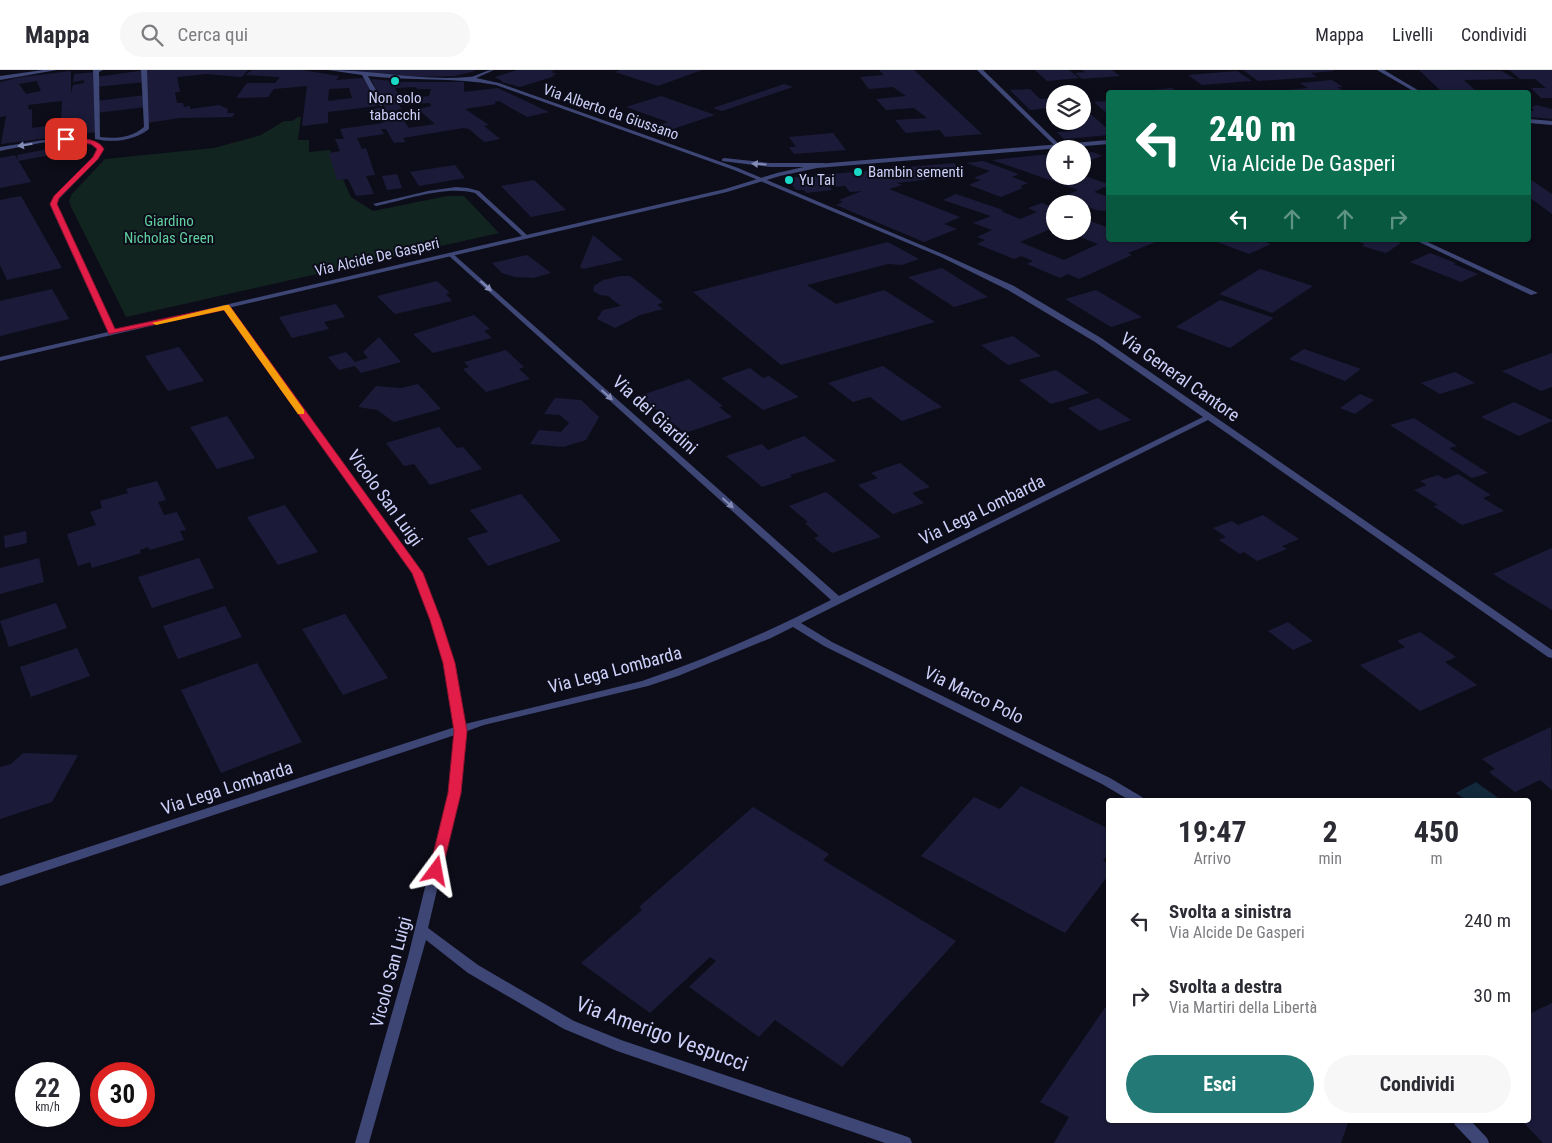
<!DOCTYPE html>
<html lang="it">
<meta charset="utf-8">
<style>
body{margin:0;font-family:"Roboto Condensed",sans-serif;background:#f7f7f7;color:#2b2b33;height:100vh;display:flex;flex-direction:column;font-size:19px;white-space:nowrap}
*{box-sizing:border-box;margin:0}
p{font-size:16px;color:#7c7c81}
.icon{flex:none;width:28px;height:28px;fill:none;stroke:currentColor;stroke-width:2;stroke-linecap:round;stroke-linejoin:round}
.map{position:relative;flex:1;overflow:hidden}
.sheet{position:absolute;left:1106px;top:728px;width:425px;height:325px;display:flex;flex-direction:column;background:#fff;border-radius:5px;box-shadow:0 1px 4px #0004}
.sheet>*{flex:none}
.banner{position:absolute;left:1106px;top:20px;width:425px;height:152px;border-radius:5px;box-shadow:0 1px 4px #0004;background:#0b6e4f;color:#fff;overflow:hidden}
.fabs{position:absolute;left:1046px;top:15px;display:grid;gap:10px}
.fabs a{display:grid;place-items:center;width:45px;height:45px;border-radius:50%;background:#fff;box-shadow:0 1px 4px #0004;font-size:25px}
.speed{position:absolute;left:15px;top:992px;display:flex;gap:10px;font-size:25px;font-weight:700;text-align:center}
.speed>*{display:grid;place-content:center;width:65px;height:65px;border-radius:50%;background:#fff;box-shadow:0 1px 4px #0004;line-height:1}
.speed small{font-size:12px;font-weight:400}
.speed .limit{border:8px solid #d22;background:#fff;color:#111}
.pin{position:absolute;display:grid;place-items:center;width:42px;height:42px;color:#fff;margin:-21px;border-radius:10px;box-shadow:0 2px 8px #0006}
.me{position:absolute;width:55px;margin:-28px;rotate:13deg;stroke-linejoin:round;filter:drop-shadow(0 0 4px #0008)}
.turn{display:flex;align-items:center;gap:18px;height:105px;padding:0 20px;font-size:22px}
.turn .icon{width:65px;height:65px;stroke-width:2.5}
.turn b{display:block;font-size:35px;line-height:42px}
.lanes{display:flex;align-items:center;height:48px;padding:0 20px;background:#0003;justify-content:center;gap:25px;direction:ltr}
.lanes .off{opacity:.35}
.eta{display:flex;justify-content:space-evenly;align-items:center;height:85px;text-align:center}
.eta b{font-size:30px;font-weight:700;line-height:35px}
.cta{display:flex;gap:10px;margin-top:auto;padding:10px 20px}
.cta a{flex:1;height:58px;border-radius:30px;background:#237975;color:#fff;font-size:20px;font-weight:700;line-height:58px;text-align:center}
.cta a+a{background:#f7f7f7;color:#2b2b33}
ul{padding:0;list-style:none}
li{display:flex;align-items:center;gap:15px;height:75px;padding:0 20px}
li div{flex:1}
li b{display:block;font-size:19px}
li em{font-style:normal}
header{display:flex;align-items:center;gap:30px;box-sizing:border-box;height:70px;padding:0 25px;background:#fff;border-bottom:1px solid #e1e1e2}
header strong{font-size:24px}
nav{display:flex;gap:28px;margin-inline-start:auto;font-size:18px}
.search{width:350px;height:45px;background:#f7f7f7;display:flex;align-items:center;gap:12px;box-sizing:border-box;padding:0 18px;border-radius:28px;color:#7c7c81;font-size:19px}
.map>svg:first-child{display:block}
</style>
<header>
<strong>Mappa</strong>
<div class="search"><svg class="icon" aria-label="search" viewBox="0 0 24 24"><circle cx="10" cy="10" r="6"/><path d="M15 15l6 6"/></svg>Cerca qui</div>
<nav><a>Mappa</a><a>Livelli</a><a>Condividi</a></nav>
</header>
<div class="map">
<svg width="1552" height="1073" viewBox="0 0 1552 1073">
<rect width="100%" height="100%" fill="#0d0d1a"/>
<!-- green -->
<path fill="#11241f" d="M298 47H301L298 70H309V82L330 80 351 127 373 141 447 126H464L499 163 126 247 71 137 69 131 72 124 105 89 214 78 261 65 284 51H292Z"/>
<!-- water -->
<path fill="#11293a" d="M1476 712 1501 730H1466L1456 723Z"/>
<!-- building -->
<g fill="#1b1b39" fill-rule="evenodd">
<path d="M146 0H248L242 7 206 4 177 7 180 22H175L177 33H183L184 37 190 36V39L219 35 228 39 227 43H235L232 47 180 48 147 53 146 37 96 43V62L1 74 6 46 0 47V12L22 7 71 1V23L73 15 84 13V10L73 12 74 4 96 2V7ZM37 11 41 21 26 24 19 14ZM145 12 146 25 96 31V17ZM62 31 61 54 32 58V39L29 40 28 35Z"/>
<path d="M252 0H302L339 6 336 10 362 8 368 13 377 36 328 42V53L302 56 307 16 274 19 268 27 236 28 247 13H275L280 7 245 5ZM349 18 352 28 328 31 329 19Z"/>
<path d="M344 0H475V1L455 6 408 7Z"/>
<path d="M517 0H555L551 2 557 4 552 5 555 6 520 17 501 12 502 11 495 7Z"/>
<path d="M620 0H702L658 16 615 2Z"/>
<path d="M879 0H914L982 64 945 67 940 60 906 63 895 50 927 48 914 38 886 40 876 29 906 26 893 17 869 19 860 7 884 5Z"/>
<path d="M1035 0H1069L1079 8 1047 11Z"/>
<path d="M1082 0H1112L1120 6 1082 9 1075 3 1085 2Z"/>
<path d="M1243 0H1333L1334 1 1311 3 1317 7 1258 11Z"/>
<path d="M1419 0 1502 1 1515 9 1464 10 1477 22H1442Z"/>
<path d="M1509 0H1552V28H1541L1531 18H1546L1535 9H1520Z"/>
<path d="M1237 1 1252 11 1202 15 1188 5Z"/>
<path d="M371 9 404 12H464V22L498 18 549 42 527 47 499 31 494 32 496 34 465 39 489 55 484 56 500 69 484 72 469 59 463 58 403 68 406 72 394 73 386 59H381L384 64 357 68 362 79 366 78 375 105 366 106 374 124 356 126 348 109 337 110 329 83 340 81 335 69H344L340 59 383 53 373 39 385 37ZM416 17 417 19H431L429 26 401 30 395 18ZM430 33 431 36 418 39 435 54 409 58 396 40 402 39 399 35Z"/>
<path d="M1332 10 1343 17H1337L1345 22H1290L1286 20 1308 18 1300 13Z"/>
<path d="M784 14 793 17 722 41 713 38Z"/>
<path d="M1172 18 1178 22H1157L1153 20Z"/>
<path d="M1030 19 1040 29 1055 28V45L1048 38 1030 40 1010 20Z"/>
<path d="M661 26 715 45 658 64 646 60 668 52 626 37Z"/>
<path d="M1109 31V45L1094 32Z"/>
<path d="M1536 35 1552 39V49L1529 47V41H1534L1532 37Z"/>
<path d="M1082 37H1087L1091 41H1087L1109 60V65L1064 69 1057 62 1072 61 1062 51H1082Z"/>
<path d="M833 63 846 80 794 84 789 77H796L789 67Z"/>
<path d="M80 73 84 79 18 91 17 85Z"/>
<path d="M1093 82 1102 86 1082 93V83Z"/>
<path d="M15 85 31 112 0 118V88Z"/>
<path d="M1041 85H1055V92H1053L1055 93V106L1082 105 1105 113 1109 111V119L1104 117 1094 122 1109 127V139L1105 141 1096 140 1085 136 1087 135 1061 128 1078 120 992 90Z"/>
<path d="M983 91 1019 104 1012 107 1028 113 1020 116 1023 118 1001 127 969 115 981 110 974 108 990 101 966 93Z"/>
<path d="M954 93 965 105 897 113 902 115 889 119 960 147 944 154 957 159 924 172 836 135 843 132 839 130 862 121 850 122 845 116 830 117 832 120 806 123 804 120H796L787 108Z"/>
<path d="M455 95 465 108 419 116 410 102Z"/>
<path d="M397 104 402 118 387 120 382 106Z"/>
<path d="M534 110 566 140 531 147 501 116Z"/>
<path d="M1529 111H1533L1552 124V144L1529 127Z"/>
<path d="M956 124 1003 140 1001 141 1020 149 1037 142 1028 138 1042 133 1055 138V157L1020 172 1064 190 1098 174 1065 161H1082V148L1109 158V170H1161L1128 183 1132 185 1079 209 1068 204 1060 208 1027 194 1033 191 1021 186 1014 189 977 174 985 170 977 167 992 160 973 153 991 146 943 130Z"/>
<path d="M21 126 62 198 7 210 0 195V130Z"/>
<path d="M593 165 623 190 583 199 580 197Z"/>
<path d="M1212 170H1259L1271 174 1249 184Z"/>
<path d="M1354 170H1390L1401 173 1386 183 1362 176 1365 174Z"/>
<path d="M888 172 919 189 902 195 888 194 807 215 836 234 884 220 935 252 781 295 693 222Z"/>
<path d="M1430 183 1456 193 1453 194 1478 204 1461 212 1410 192Z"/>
<path d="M527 185 551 203 533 208 515 207 502 203 492 193Z"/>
<path d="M942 198 988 227 954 237 908 207Z"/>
<path d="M1260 199 1313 216 1272 243 1219 224Z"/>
<path d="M621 206H630L663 232 657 235 663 239 640 245 615 258 597 249 603 240 621 236 608 226 600 225 593 221 594 216 603 210Z"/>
<path d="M437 211 450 223 446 224 452 231 395 244 377 226Z"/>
<path d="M52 219 69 249 0 266V231Z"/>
<path d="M1096 220 1142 247 1111 257 1065 229Z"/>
<path d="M1220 230 1274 248 1230 278 1176 257Z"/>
<path d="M336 234 345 247 324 252 329 259 292 268 279 247Z"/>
<path d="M474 245 490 259 484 261 492 268 433 283 413 264Z"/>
<path d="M1013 266 1041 286 1008 295 981 275Z"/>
<path d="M379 267 401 292 361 303 355 296 339 300 328 287 346 282 355 292 368 288 363 282Z"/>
<path d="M179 277 204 311 168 321 145 286Z"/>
<path d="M1304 279 1361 299 1345 311 1289 289Z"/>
<path d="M506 280 524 297 519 299 530 309 486 322 463 299 469 297 464 292Z"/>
<path d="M1552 283V317L1541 321 1502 301Z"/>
<path d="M883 296 942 337 902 351 870 327 853 332 828 313Z"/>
<path d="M750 298 763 308 769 306 799 327 763 340 721 308Z"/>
<path d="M1056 300 1089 323 1051 334 1019 310Z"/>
<path d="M1455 302 1475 313 1440 324 1421 313Z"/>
<path d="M689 309 723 336 719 337 732 347 685 363 639 326Z"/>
<path d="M418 314 441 339 394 352 377 340 358 337 376 316 401 318Z"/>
<path d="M1360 324 1374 330 1355 344 1340 338Z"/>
<path d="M555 328 581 330 599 347 586 370 563 377 530 374 539 360 561 362 569 353 560 345 544 344Z"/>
<path d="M1098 328 1131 350 1100 361 1068 338Z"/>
<path d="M1514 332 1552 350V351L1519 366 1481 347Z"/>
<path d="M227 346 255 388 217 399 190 357Z"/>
<path d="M1414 348 1457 376 1449 378 1488 403 1472 408 1390 355Z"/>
<path d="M439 357 457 378 463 377 482 399 430 415 414 394 404 396 386 373Z"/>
<path d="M804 366 836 391 790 405 792 407 762 417 726 386 762 374 768 380Z"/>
<path d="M900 393 930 417 912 423 924 433 893 444 858 415 878 408 871 403Z"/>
<path d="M1458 404 1491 425 1483 428 1504 441 1462 455 1433 436 1438 435 1414 420 1427 415 1420 411 1438 405 1445 409Z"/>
<path d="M157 411 166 430 158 432 164 445 177 442 186 460 180 461 184 470 150 480 148 477 140 480 141 483 92 498 90 492 78 496 67 464 96 455 90 442 102 438 100 431 128 423 126 419Z"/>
<path d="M826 422 881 467 832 483 814 468 819 466 805 453 808 452 789 436Z"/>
<path d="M521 424 561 471 488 496 467 468 488 462 470 440Z"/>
<path d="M285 435 318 482 278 495 247 447Z"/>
<path d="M1263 445 1299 469 1282 476 1287 479 1257 491 1244 482 1240 484 1219 470 1226 467 1213 458 1232 451 1238 455Z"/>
<path d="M26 461 27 473 5 478 4 466Z"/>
<path d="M1552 478V540L1493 504Z"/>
<path d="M39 488 44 512 0 524V498Z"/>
<path d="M199 488 214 518 152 538 138 507Z"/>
<path d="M56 533 67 558 9 577 0 551Z"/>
<path d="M225 536 242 567 178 589 163 556Z"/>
<path d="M345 544 388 608 343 625 302 559Z"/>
<path d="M1288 552 1313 571 1293 580 1268 561Z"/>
<path d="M1420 562 1456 587 1445 592 1477 615 1420 641 1360 595 1405 577 1397 571Z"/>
<path d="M77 578 90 606 31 627 20 597Z"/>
<path d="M257 593 302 672 221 703 181 620Z"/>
<path d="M1551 657 1552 720 1540 710 1515 722 1489 702 1495 699 1482 689Z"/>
<path d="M23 683 78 685 52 732 0 749V697L11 694Z"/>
<path d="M1021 716 1109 759V784L1103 791 1109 794V804L1065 863 921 786 974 727 1000 739Z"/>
<path d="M753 737 829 784 823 790 956 871 842 997 775 950 759 967 689 917 716 891 710 887 650 943 581 893 642 840 639 837Z"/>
<path d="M1109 932V1050H1349L1341 1073H1054L1069 1047 1040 1032Z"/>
<path d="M1552 933V1073H1543L1521 1050H1529V944Z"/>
</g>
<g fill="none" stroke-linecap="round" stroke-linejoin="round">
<!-- service -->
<path fill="#3d4674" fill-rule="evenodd" d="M1415 170H1423L1538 223 1531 225Z"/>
<!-- pedestrian -->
<path fill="#3d4674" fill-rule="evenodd" d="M93 0H103L99 2 100 67C116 69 131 68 144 57L141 0H147L149 59C133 71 114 73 95 69Z"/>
<!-- minor -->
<g fill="#3d4674" fill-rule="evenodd">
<path d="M43 0H57L0 10V6Z"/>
<path d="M328 0C375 0 421 11 468 7 477 7 484 0 494 0L476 8 499 13 738 98 945 185 1014 216 1101 268 1552 580V588L1548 587 1208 350 801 553 832 572 1110 708 1142 727 1144 730H1129L1102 714 824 576 793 557 771 568 678 606 648 616 484 655 467 661 460 723 428 858 478 895 574 951 621 970 905 1066 910 1068 912 1073H885L617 981 564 959 468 903 426 870 369 1073H355L408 887 448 723 455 665 0 816V806L455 657 444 593 431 550 412 503 223 239V235H229L422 503 441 550 454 593 465 654 642 611C707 589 770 561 831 530L448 185V183H452L839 526 1203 347 1095 272 1008 220 941 187 734 100 496 15C454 7 410 11 368 6L384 34 381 36 378 34 362 5Z"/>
<path d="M977 0H983L1060 75V77H1056Z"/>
<path d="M1377 0H1384L1421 22H1415Z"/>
<path d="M62 67 87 69 100 74 103 79 98 89 59 129 56 135 116 262 115 264H112L108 262 50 135 54 127 93 87 97 79 96 76C64 65 32 75 0 81V77Z"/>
<path d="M724 88 770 93H824L827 95 824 97H770L722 91V89Z"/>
<path d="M456 117 468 118 479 121 527 165V167H523L475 123C446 115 405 130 376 136L373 134 428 121Z"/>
<path d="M1453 1050H1470L1487 1068 1489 1073H1472L1455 1055Z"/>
</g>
<!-- tertiary -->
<g fill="#3d4674" fill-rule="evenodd">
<path d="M1529 49 1552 51V55L1529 53Z"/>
<path d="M1109 70V74L817 98 780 106 727 122 0 291V287L725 119 777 103 817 94Z"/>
</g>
</g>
<!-- one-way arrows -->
<defs><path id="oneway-solid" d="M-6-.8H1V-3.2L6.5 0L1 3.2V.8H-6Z" transform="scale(1.25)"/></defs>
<g fill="#848bb6">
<use href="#oneway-solid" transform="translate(25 75) rotate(171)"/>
<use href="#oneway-solid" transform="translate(759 94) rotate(-176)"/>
<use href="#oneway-solid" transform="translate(486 216) rotate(42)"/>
<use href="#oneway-solid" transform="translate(607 325) rotate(42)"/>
<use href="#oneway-solid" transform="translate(728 433) rotate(42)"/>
</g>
<!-- route -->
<path fill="#e11d48" stroke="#92132f" d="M66 67C78 69 97 67 104 79L98 89 59 128 57 134 115 259 229 235 423 503 441 550 455 593 467 661 461 723 441 805 436 806 431 805 429 801 448 723 454 661 443 593 430 550 412 503 224 240 109 264 50 134 54 126 93 87 97 79 91 74 63 71V68Z"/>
<!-- slow -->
<path fill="#f59e0b" d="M226 235H229L304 340V344H298L224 240 156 255 152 253Z"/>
<!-- markers -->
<g fill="#19d8c6" stroke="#0d0d1a" stroke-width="2">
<circle cx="395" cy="11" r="5"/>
<circle cx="858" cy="102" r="5"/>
<circle cx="789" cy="110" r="5"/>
</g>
<g text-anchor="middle" stroke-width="4" stroke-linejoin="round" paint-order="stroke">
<!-- far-poi labels -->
<g font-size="15" fill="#ccd0f9" stroke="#0d0d1a" text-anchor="start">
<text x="395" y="33" text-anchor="middle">Non solo<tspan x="395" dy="17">tabacchi</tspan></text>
<text x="868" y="107">Bambin sementi</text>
<text x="799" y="115">Yu Tai</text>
</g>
<!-- far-street labels -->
<g font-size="15" fill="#ccd0f9" stroke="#0d0d1a">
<text transform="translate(611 42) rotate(19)" y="5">Via Alberto da Giussano</text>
<text transform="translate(377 187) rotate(-13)" y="5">Via Alcide De Gasperi</text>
</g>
<!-- far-park labels -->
<g font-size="15" fill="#62cf9f" stroke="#0d0d1a">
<text x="169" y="156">Giardino<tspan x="169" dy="17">Nicholas Green</tspan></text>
</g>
<!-- street labels -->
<g font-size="18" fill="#ccd0f9" stroke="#0d0d1a">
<text transform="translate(1180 307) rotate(35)" y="6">Via General Cantore</text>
<text transform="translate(655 345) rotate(42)" y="6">Via dei Giardini</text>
<text transform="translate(385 428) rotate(54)" y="6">Vicolo San Luigi</text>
<text transform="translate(982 440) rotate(-26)" y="6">Via Lega Lombarda</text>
<text transform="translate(615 600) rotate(-15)" y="6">Via Lega Lombarda</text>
<text transform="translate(974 625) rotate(26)" y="6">Via Marco Polo</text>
<text transform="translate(227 718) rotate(-18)" y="6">Via Lega Lombarda</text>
<text transform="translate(391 902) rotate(-75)" y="6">Vicolo San Luigi</text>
</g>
<!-- near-street labels -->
<g font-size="21" fill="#ccd0f9" stroke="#0d0d1a">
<text transform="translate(662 964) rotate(20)" y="7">Via Amerigo Vespucci</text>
</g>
</g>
</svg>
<div class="fabs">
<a><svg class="icon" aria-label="layers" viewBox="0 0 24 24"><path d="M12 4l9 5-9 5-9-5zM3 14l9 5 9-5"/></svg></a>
<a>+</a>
<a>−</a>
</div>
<div class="speed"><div>22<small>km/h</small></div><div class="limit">30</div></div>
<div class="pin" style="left:66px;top:69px;background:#d93025"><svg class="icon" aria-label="arrive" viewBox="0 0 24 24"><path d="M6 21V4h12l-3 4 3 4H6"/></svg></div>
<svg class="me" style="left:436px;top:801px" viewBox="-20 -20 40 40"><path d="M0-17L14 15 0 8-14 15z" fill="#e11d48" stroke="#fff" stroke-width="4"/></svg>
<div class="banner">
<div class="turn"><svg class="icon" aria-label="left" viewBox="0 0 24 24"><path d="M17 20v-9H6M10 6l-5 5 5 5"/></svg><div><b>240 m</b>Via Alcide De Gasperi</div></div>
<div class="lanes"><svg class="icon" aria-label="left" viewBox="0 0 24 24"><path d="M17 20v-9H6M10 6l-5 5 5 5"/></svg><svg class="icon off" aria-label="ahead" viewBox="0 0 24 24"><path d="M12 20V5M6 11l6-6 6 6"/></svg><svg class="icon off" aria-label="ahead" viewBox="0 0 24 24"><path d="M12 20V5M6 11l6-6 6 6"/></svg><svg class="icon off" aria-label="right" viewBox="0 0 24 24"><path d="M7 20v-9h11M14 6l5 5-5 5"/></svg></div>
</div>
<section class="sheet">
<div class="eta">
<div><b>19:47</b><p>Arrivo</p></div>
<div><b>2</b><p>min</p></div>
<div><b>450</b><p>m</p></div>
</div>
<ul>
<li><svg class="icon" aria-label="left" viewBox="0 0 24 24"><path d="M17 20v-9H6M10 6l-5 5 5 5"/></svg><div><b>Svolta a sinistra</b><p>Via Alcide De Gasperi</p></div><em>240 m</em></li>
<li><svg class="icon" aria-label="right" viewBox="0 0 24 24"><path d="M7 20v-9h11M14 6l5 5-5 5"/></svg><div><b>Svolta a destra</b><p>Via Martiri della Libertà</p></div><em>30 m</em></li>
</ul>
<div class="cta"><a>Esci</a><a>Condividi</a></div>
</section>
</div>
